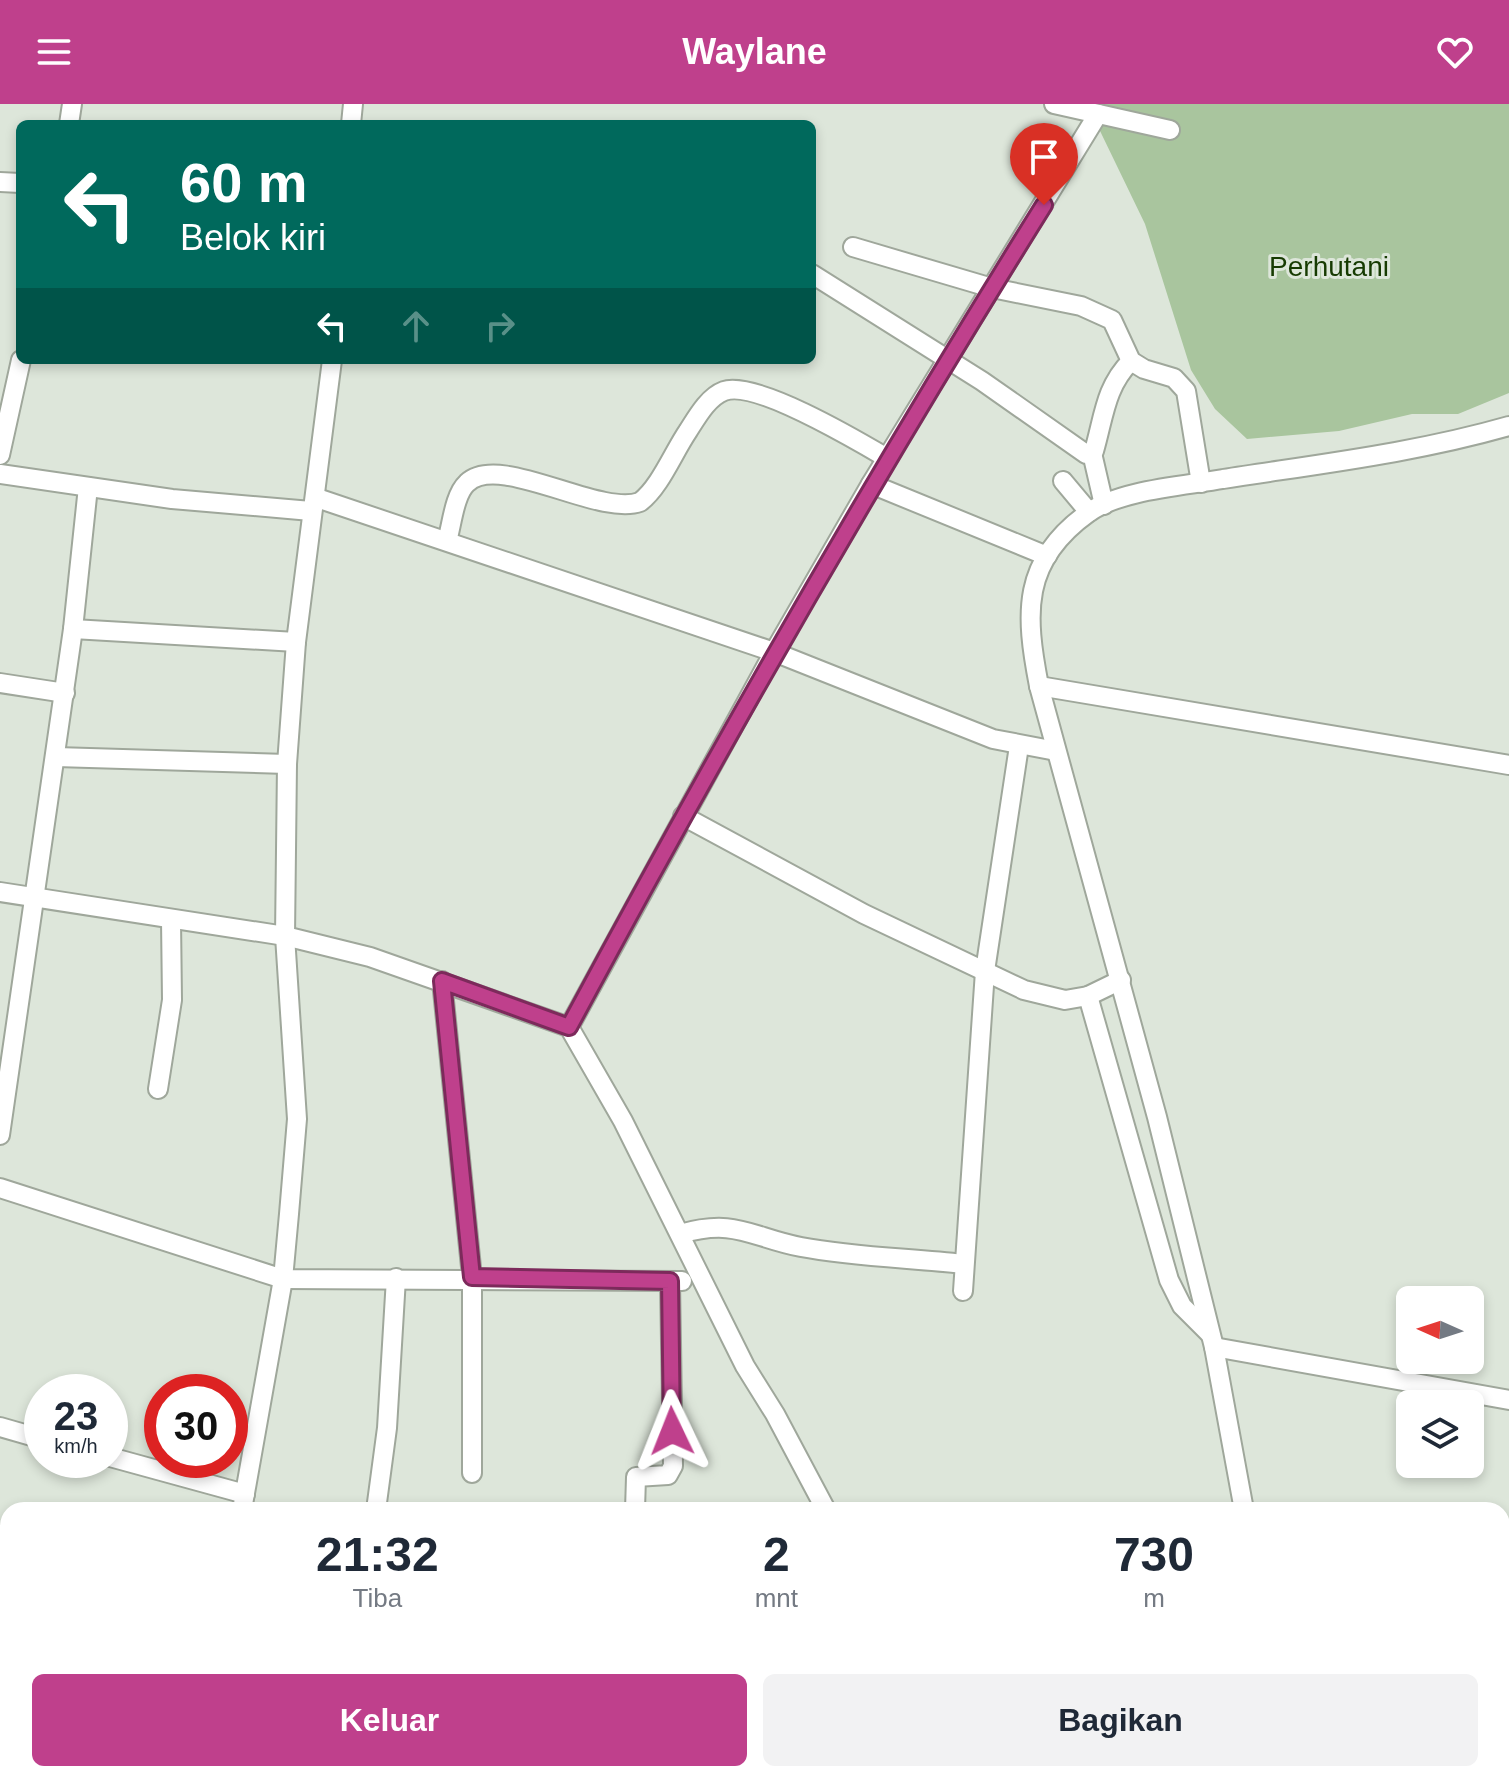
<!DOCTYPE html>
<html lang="id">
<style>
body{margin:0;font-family:Arial,sans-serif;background:#f2f2f3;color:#1f2937;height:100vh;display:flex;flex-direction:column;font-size:30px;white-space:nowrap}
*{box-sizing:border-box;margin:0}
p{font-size:26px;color:#747a83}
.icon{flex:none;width:44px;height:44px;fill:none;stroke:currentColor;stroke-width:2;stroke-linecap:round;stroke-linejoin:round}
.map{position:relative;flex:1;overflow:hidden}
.side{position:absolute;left:0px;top:1398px;width:1510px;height:280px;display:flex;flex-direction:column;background:#fff;border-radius:24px 24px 0 0;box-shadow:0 4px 12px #0003}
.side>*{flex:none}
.top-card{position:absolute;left:16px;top:16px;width:800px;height:244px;border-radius:12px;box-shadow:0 4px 12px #0003;background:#00695c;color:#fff;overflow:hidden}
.needle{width:52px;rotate:273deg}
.controls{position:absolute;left:1396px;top:1182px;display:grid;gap:16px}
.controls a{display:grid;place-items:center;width:88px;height:88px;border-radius:12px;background:#fff;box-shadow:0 4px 12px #0003;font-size:40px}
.speed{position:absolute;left:24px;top:1270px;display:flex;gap:16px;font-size:40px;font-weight:700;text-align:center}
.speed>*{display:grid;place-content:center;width:104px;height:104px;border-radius:50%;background:#fff;box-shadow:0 4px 12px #0003;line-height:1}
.speed small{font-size:20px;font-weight:400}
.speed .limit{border:12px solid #d22;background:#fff;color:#111}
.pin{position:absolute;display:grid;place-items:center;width:68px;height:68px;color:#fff;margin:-82px -34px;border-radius:50% 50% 50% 0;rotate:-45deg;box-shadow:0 0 8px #0007}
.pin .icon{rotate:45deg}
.me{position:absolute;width:88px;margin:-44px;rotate:358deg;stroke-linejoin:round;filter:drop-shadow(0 0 6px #0008)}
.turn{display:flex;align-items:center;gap:28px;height:168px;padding:0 32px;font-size:36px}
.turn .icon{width:104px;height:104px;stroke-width:2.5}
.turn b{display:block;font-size:56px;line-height:68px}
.lanes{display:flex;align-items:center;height:76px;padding:0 32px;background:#0003;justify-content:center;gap:40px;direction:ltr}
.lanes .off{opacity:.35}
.eta{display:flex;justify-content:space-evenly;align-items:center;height:136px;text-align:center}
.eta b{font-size:48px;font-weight:600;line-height:56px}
.primary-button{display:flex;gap:16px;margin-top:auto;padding:16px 32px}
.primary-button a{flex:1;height:92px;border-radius:12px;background:#bf408c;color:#fff;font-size:32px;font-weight:600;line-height:92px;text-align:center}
.primary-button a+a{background:#f2f2f3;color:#1f2937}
header{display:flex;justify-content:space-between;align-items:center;height:104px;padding:0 32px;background:#bf408c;color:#fff;font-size:36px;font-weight:600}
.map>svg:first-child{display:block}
</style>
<header><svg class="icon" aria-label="menu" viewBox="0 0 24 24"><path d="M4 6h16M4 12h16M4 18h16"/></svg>Waylane<svg class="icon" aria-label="heart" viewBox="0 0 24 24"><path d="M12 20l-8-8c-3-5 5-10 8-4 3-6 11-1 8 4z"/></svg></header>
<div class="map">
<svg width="1509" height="1678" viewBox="0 0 1509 1678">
<rect width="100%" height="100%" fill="#dde6da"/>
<!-- green -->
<path fill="#a9c59e" d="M1087 0H1509V289L1458 310H1412L1339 327 1247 335 1215 305 1191 266 1145 120Z"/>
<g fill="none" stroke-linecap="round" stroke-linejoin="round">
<defs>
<g id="street">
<path d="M1054 0 1170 26"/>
<path d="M69 20 72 0"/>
<path d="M351 20 353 0"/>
<path d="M0 78 20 79"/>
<path d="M853 143 992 184 1081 202 1112 216 1131 257 1144 265 1174 274 1186 287 1201 379"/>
<path d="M812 170 982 277 1086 350 1094 347C1104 313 1105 283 1131 257"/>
<path d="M1092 349 1104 401"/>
<path d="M0 351 21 256"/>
<path d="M0 370 172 395 311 407"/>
<path d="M1063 377 1089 408"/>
<path d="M871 380 1047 452"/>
<path d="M317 394 774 548 993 635 1056 647"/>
<path d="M447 437C452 421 454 391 467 379 499 348 599 413 640 398 660 383 673 349 688 327 697 313 708 293 724 287 755 276 858 337 887 354"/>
<path d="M73 525 296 538"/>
<path d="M0 579 65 589"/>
<path d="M1039 582 1509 661"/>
<path d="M56 653 287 660"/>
<path d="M683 712 864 810 1024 886 1065 896 1088 892 1121 876"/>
<path d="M0 788 285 832 370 853 569 923 623 1017 745 1262 775 1310 826 1406"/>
<path d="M442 877 472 1173V1369"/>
<path d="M1088 892 1169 1176 1182 1202 1210 1230"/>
<path d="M569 923 774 548 871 380 1098 10"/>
<path d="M158 985 172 896 171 816"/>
<path d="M0 1031 73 525 88 383"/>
<path d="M0 1084 283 1175 682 1177"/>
<path d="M680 1130C736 1114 750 1133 801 1143 854 1153 910 1154 963 1160"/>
<path d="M963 1187 985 867 1019 642"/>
<path d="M1214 1243 1509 1296"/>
<path d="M0 1323 42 1335"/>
<path d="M110 1353 245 1390"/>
<path d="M242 1406 283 1175 289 1110 297 1015 285 832 287 660 296 538 332 256"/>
<path d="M376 1406 387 1324 396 1174"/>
<path d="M635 1406 636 1373 668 1371 673 1362 670 1177"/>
<path d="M1244 1406 1214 1243 1157 1013 1039 582C1025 510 1021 457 1088 409 1119 386 1184 382 1223 375 1319 360 1415 349 1509 322"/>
<path d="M0 1613 8 1614"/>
<path d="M672 1670 674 1678"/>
<path d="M953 1670 964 1678"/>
<path d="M1300 1670 1302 1678"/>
<path d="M815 1674 821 1678"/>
<path d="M185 1678 187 1670"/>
</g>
</defs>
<!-- street casing -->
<use href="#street" stroke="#9fa79b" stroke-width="22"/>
<!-- street -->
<use href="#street" stroke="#fff" stroke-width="18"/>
</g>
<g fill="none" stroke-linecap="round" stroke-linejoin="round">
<defs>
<path id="route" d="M672 1327 670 1177 472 1173 442 877 569 923C719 643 876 370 1044 101"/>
</defs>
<!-- route casing -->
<use href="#route" stroke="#7c2a5b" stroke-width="20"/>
<!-- route -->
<use href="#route" stroke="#bf408c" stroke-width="14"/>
</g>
<g text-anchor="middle" stroke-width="6" stroke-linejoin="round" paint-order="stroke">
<!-- park labels -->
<g font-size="28" fill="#173b02" stroke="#dde6da">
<text x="1329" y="172">Perhutani</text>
</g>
</g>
</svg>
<div class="controls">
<a><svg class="needle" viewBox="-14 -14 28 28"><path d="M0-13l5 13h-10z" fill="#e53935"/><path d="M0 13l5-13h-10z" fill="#747a83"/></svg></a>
<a><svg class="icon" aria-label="layers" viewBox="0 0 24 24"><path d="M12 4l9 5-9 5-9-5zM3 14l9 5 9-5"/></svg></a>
</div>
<div class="speed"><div>23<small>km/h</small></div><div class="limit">30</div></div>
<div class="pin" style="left:1044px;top:101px;background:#d93025"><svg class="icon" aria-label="arrive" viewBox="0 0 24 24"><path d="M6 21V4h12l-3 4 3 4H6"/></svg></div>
<svg class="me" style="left:672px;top:1327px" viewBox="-20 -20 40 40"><path d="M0-17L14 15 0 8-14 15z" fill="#bf408c" stroke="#fff" stroke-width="4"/></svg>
<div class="top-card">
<div class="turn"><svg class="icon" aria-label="left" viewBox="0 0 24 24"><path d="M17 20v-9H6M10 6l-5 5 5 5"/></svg><div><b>60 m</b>Belok kiri</div></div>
<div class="lanes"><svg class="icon" aria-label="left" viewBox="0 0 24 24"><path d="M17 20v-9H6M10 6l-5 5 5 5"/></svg><svg class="icon off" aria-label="ahead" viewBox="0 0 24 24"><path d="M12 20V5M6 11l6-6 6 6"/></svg><svg class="icon off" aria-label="right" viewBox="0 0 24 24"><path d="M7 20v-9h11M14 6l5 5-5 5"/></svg></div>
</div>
<section class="side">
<div class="eta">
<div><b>21:32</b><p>Tiba</p></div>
<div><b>2</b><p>mnt</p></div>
<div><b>730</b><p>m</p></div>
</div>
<div class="primary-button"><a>Keluar</a><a>Bagikan</a></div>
</section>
</div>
